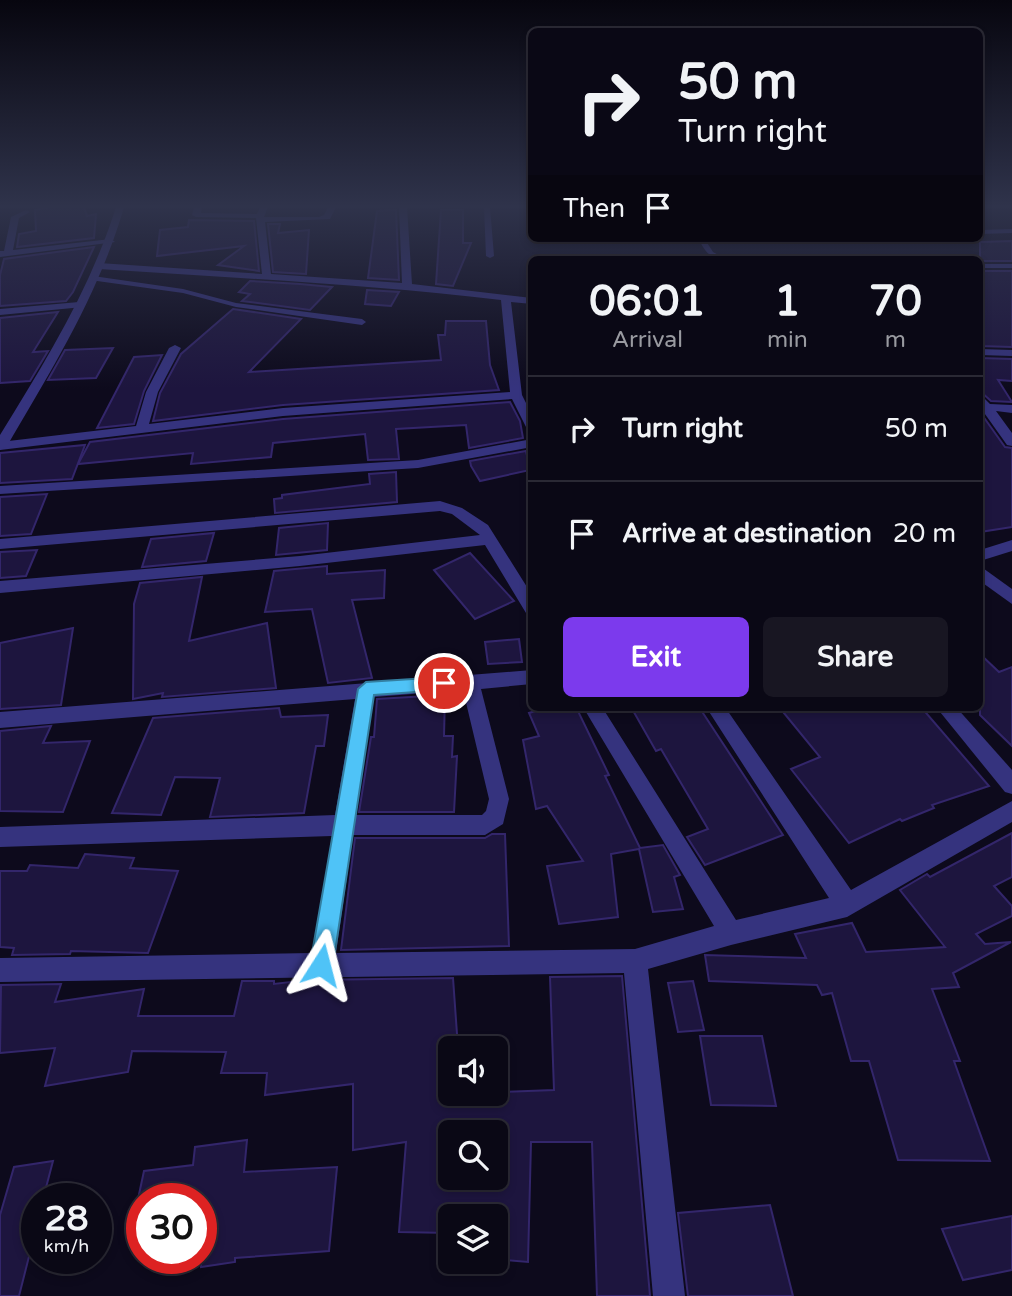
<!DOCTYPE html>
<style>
body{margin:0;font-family:"Varela Round",sans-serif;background:#181622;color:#f1f3f6;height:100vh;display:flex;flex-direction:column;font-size:26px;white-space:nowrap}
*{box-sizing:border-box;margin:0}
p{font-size:23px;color:#999aa0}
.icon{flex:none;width:38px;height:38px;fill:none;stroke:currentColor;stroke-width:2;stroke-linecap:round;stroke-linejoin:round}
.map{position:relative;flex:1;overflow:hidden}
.panel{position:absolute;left:528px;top:256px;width:455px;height:455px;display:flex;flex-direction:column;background:#0a0815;border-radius:10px;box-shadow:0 4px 10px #0003,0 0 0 2px #2a2934}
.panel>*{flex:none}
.guide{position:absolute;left:528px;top:28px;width:455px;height:214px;border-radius:10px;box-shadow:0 4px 10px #0003,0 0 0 2px #2a2934;background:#0a0815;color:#f1f3f6;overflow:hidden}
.fabs{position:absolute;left:438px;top:1036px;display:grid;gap:14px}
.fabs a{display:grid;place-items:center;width:70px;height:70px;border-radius:10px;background:#0a0815;box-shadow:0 4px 10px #0003,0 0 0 2px #2a2934;font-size:35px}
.speed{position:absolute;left:21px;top:1183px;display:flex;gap:14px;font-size:35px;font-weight:700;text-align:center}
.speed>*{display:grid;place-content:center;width:91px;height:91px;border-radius:50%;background:#0a0815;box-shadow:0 4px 10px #0003,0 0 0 2px #2a2934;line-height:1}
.speed small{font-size:18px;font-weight:400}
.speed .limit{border:10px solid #d22;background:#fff;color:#111}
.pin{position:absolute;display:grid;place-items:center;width:60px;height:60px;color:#fff;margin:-30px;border:4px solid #fff;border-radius:50%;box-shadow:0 2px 7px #0007}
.me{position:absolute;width:77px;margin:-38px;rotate:9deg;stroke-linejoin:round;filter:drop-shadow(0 0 5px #0008)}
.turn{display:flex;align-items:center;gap:24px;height:147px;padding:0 35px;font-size:32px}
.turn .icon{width:91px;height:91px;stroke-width:2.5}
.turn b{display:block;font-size:49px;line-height:60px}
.then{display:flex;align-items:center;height:66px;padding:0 35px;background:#0003;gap:14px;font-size:26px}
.eta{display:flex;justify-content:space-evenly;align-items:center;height:119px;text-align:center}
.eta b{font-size:42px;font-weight:700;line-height:49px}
.primary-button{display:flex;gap:14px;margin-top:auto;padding:14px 35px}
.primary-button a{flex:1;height:80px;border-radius:10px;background:#7c3aed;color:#fff;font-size:28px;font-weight:700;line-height:80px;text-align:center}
.primary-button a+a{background:#181622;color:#f1f3f6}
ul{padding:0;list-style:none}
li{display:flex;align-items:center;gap:21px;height:105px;padding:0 35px;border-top:2px solid #2a2934}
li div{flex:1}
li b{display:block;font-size:26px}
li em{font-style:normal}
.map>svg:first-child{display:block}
</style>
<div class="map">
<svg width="1012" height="1296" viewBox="0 0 1012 1296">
<rect width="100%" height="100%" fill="#0d0a1c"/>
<!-- building -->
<g fill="#1d153e" stroke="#33266b" stroke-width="2" fill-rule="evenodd">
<path d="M50 207H84L87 216 96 214 94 238 17 247 19 234 36 231 35 210Z"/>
<path d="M396 210 399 280 368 278 377 211Z"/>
<path d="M441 210H463V243H471L453 286 436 284Z"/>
<path d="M189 220 254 221 259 271 218 265 244 246 157 256 160 230 188 227Z"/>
<path d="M268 224H280L278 233 309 230 306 274 273 272Z"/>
<path d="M1012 241V261H980V242Z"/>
<path d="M94 247 73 292 66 301 0 306V275L4 259Z"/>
<path d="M980 271H1012V347L980 346Z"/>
<path d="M250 281 300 284 332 287 310 310 242 301 250 294 239 292Z"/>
<path d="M367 290 399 292 391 306 365 304Z"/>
<path d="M233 309 301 319 249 372 441 360 438 335H445L446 321H486L490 365 499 390 283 405 153 421 160 393 181 354Z"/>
<path d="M58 312 33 352 48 351 30 381 0 383V318Z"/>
<path d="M113 348 96 378 48 380 65 350Z"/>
<path d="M162 355 144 391 134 424 97 428 134 357Z"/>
<path d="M980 358 1012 359V381L998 380 1012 402 991 401 980 391Z"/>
<path d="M510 402 520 421 523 438 469 448 466 425 396 429 399 459 368 460 365 434 273 443 271 457 191 464 193 453 78 464 90 442 283 419Z"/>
<path d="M980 412 1005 447 1012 448V527L980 532Z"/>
<path d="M85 445 72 479 0 483V453Z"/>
<path d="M526 451 530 470 480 481 471 466 470 461Z"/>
<path d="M396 472 397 502 275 513 274 499 282 498V495L370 484 369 474Z"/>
<path d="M47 494 31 534 0 536V497Z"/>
<path d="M328 523 327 550 276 555 279 528Z"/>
<path d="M214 533 206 561 142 567 151 539Z"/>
<path d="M37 550 26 576 0 578V552Z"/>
<path d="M470 553 514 601 475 619 434 570Z"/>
<path d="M327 566V574L385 570 384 598 352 600 372 678 328 683 312 609 265 612 274 571Z"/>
<path d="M202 577 189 641 267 623 276 688 162 697 163 693 133 699 134 604 140 583Z"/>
<path d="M73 628 61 705 0 709V643Z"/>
<path d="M519 639 522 662 488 664 485 642Z"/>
<path d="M980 654 999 672 1012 667V746L980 715Z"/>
<path d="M445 695 444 736H453L452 757 457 756 454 812H359L371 737H374L377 699Z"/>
<path d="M549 707H576L609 775 605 776 640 848 663 845 680 875 674 877 683 909 653 912 639 849 611 854 618 917 559 924 547 866 583 861 547 806 536 809 523 740 539 736 529 713Z"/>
<path d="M631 707H699L783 835 705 865 687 837 708 829 661 749 656 751Z"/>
<path d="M779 707H921L989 786 932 805 934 808 902 821 900 819 849 843 791 769 820 757Z"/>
<path d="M279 708 281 717 328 715 324 746H316L304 813 210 817 220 778 175 777 161 815 112 813 153 718Z"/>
<path d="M51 726 43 743 90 741 63 812 0 811V731Z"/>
<path d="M1012 833V877L994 886 1012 906V916L976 934 985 944 1011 942 953 973 959 987 932 989 960 1061H954L990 1161 898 1160 869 1061H851L832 993 822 995 817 985 709 981 705 955 806 958 795 934 852 923 866 952 945 947 900 890 927 874 930 877Z"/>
<path d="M492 834H505L509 946 341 950 355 838H485Z"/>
<path d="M85 854 134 858 130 868 178 871 148 953 71 951 70 954 12 955 14 948 0 947V871H27L30 865 78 868Z"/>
<path d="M622 976 650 1296H597L592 1142H531L528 1262 495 1259V1216H450V1233L399 1232 406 1142 353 1150V1084L265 1095 267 1073H221L226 1052 132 1051 128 1072 45 1086 55 1048 0 1053 1 985 61 984 55 1002 144 989 138 1016H234L242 981H274V984L308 980 453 978 458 1048H450V1094L554 1090 550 977ZM450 1132H495V1178H450Z"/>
<path d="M693 981 704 1030 678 1032 668 983Z"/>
<path d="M700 1036H762L776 1106 711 1105Z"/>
<path d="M247 1140 244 1172 337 1167 329 1251 235 1258V1262L201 1267V1199H138L144 1171 193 1165 195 1147Z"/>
<path d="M53 1161 43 1199H37V1225L19 1296H0V1215L14 1167Z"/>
<path d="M770 1205 793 1296H688L678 1213Z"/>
<path d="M1012 1216V1270L963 1280 942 1229Z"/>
</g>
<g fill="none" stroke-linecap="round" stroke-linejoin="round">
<!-- service -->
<g fill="#35337e" fill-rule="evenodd">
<path d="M484 207H490L494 256 490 258 486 256Z"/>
<path d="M1012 229V233L980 234V230Z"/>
<path d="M698 238H704L713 252 726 259C709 259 705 251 698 238Z"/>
<rect x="980" y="264" width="32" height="4"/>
<path d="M93 276 183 289 236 303 362 319 366 322 362 325 236 307 183 293 90 280 89 278Z"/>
</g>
<!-- minor -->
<g fill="#35337e" fill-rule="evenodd">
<path d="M194 207H202L201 213 257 214 260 207H268L264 217H319L324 215 328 207H336L330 219 265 222 271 274 402 283 399 207H407L412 284 532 298V304L511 302 522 395 532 415V431L526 427 512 399 283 416 0 450V442L136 426 146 392 169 348 175 345 181 348 158 392 149 424 283 408 510 392 501 300C366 284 234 278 99 269L94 266 99 263 262 274 256 218 196 217 192 215Z"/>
<path d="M26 210 30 212 19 218 13 250 111 239 115 242 0 257V251H4L11 217Z"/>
<path d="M79 302 84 305 83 307 0 315V309Z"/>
<path d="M980 349 1012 350V356L980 355Z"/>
<path d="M980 394 990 404 1012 405V413L996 411 1012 433V446L1007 445 980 407Z"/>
<path d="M532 439V447L418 468 0 494V486L418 460Z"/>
<path d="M440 501 462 508 488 525 532 595V615L526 613 485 545 300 566 0 593V581L300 556 480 535 452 514 440 511 0 549V539Z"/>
<path d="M1012 540V551L980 561V550Z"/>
<path d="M980 566 1012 589V604L980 581Z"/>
<path d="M532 670V684L481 689 509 799 503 824 485 835H353L336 953 635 949 714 926 583 707H602L736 920 829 898 706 707H725L851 890 1012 801V822L847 917 731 945 648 969 685 1296H653L624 973 0 982V958L312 953 332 836 0 847V827L335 815 355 699 0 728V712ZM463 690 489 799 486 811 482 815H356L374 697Z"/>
<path d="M936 707H956L1012 770V794L1005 792Z"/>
</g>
<!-- tertiary -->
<path fill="#35337e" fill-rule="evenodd" d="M116 207H124C99 294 52 369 7 446L0 450V435C45 362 90 290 116 207Z"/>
</g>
<!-- sky -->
<linearGradient id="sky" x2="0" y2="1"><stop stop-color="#07060f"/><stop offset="0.53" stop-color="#2f334b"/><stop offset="1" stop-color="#2f334b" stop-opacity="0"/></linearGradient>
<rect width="1012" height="389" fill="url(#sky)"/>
<!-- route -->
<path fill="#4fc3f7" stroke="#337fa1" stroke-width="2" d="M444 677 452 683 444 690 374 695 333 965 329 973 321 976 314 973 310 965 358 689 366 682Z"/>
</svg>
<div class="fabs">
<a><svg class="icon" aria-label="sound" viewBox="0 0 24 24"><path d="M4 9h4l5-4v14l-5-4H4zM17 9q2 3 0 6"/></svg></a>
<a><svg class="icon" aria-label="search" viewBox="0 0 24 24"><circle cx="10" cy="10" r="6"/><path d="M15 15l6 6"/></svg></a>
<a><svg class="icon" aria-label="layers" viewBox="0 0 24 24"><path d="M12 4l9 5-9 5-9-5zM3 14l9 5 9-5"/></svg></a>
</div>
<div class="speed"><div>28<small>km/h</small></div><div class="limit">30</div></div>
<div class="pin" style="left:444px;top:683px;background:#d93025"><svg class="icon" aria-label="arrive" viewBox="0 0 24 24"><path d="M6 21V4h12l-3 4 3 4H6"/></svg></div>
<svg class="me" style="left:321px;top:965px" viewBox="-20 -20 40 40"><path d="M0-17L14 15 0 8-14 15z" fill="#4fc3f7" stroke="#fff" stroke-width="4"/></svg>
<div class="guide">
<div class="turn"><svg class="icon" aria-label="right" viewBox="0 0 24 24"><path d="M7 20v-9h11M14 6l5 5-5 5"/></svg><div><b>50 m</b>Turn right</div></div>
<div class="then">Then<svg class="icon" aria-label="arrive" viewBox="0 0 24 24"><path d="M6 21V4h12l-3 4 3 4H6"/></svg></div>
</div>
<section class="panel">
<div class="eta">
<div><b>06:01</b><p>Arrival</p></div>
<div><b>1</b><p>min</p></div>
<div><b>70</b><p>m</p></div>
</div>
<ul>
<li><svg class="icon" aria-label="right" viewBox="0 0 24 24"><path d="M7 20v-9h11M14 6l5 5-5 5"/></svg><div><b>Turn right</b></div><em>50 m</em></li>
<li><svg class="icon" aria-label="arrive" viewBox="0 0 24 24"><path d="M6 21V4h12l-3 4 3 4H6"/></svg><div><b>Arrive at destination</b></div><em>20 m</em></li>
</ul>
<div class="primary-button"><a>Exit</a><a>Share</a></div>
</section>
</div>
